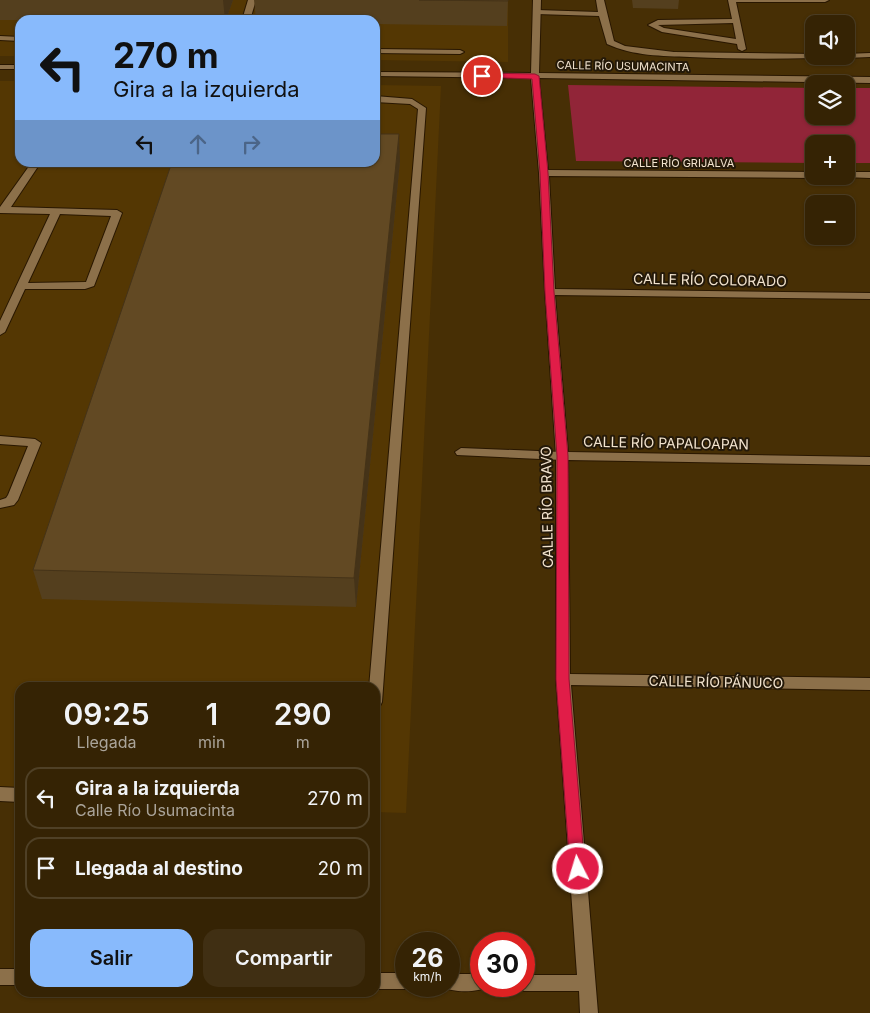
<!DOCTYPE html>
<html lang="es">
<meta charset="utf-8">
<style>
body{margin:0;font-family:Inter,sans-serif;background:#402f13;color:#f1f3f6;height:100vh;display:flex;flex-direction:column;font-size:19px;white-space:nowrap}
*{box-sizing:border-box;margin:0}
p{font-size:16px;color:#aaa49a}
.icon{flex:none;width:28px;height:28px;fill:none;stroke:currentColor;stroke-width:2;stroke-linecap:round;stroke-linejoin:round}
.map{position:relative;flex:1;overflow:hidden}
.sheet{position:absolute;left:15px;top:682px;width:365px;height:315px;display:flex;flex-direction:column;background:#352304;border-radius:15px;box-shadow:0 1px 4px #0004,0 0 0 1px #4f4026}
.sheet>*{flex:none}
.guide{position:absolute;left:15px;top:15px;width:365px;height:152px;border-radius:15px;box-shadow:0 1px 4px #0004,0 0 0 1px #4f4026;background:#88bafc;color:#111;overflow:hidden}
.controls{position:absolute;left:805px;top:15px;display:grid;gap:10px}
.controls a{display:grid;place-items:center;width:50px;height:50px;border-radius:10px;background:#352304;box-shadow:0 1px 4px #0004,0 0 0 1px #4f4026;font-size:25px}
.speed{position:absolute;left:395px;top:932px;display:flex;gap:10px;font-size:25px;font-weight:700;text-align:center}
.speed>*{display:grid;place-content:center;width:65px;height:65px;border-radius:50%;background:#352304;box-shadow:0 1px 4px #0004,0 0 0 1px #4f4026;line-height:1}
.speed small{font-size:12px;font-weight:400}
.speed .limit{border:8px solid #d22;background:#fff;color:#111}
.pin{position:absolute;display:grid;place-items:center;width:42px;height:42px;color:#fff;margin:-21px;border:2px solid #fff;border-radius:50%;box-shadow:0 1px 5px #0007}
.me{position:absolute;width:55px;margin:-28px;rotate:355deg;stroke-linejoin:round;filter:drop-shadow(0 0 4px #0008)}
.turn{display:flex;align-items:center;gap:18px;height:105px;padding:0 15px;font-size:22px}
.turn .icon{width:65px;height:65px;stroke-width:2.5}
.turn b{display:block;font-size:35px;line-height:42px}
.lanes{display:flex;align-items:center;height:48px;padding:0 15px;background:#0003;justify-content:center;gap:25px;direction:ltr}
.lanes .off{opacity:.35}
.eta{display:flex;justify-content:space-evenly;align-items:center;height:85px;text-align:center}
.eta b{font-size:30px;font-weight:600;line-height:35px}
.cta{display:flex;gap:10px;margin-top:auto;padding:10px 15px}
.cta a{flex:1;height:58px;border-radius:15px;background:#88bafc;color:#111;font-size:20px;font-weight:600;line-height:58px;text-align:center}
.cta a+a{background:#402f13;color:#f1f3f6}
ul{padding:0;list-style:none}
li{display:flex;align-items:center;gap:15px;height:62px;margin:0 10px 8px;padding:0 5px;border:2px solid #4f4026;border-radius:15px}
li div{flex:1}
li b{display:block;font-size:19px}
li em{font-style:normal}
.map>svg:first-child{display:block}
</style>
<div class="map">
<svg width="870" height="1013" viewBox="0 0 870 1013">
<rect width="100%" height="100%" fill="#472f05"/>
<!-- built -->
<g fill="#543703">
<path d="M5 0H508V62L375 60V20H20V56H0V11Z"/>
<path d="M0 81H20V162H375V85L441 86 406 813 375 812V688H20V801L0 800Z"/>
</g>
<!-- green -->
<path fill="#912538" d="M568 85 814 88V116H846V88H870V163H846V144H814V163L576 161Z"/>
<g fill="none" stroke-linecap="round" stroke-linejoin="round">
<defs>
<g id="lane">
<path d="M248 0H256L250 20H242Z"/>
<path d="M596 0H604L614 41 625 46 674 52 814 54V56H818L814 58C773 59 732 59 690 57 662 56 633 56 607 44L599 16 537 14 533 12 537 10 598 12Z"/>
<path d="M728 0H829L825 2H736L746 49 742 51 738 49 737 44 662 32 648 25 658 20 732 19ZM733 23 736 39 664 28 658 25Z"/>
<path d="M0 36 20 37V41L0 40Z"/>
<path d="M375 49 460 50 464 52 460 54 375 53Z"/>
<path d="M870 53V57L846 58 842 56H846V54Z"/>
<path d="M375 96 412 99 426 108 382 702 380 706 375 708V688H369L418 109 410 104 375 102Z"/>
<path d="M32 162H41L11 207 117 210 122 213 94 286 85 289H25L5 332 0 335V321L50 214 0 213V207ZM60 214 111 216 86 282 28 283Z"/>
<path d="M0 436 35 439 41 443 18 500 14 505 0 508V500L6 498 8 495 28 446 0 444Z"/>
<path d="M461 448 562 452 568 456 562 460 457 455 455 452Z"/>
<path d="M0 787 20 788V802L0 801Z"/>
</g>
<g id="street">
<path d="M533 0H541L539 73 870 77V83L539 78 548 170 814 172V176H818L814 178 549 176 555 289 870 293V299L555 295 568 452 870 457V465L568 460 570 674 870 678V690L571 685 598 1013H580L579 991H524L517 986H524V975H577L556 679V456L545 292 539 173 531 78 375 76V72L531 73Z"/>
<rect x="0" y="65" width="20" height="4"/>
<path d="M846 172H870V178L843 177 846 176Z"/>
<rect x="0" y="969" width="20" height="16"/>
<path d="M375 973H406V986H412L406 989H375Z"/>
<path d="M449 974H481V986H488C479 993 451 993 442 986H449Z"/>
</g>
</defs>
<!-- lane casing -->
<use href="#lane" stroke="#291700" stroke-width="2"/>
<!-- street casing -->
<use href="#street" stroke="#291700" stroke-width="2"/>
<!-- lane -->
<use href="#lane" fill="#8c704a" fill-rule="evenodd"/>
<!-- street -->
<use href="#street" fill="#8c704a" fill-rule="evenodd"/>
</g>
<!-- wall -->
<g fill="#543f1e">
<path d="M0 0H233L226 20H0Z"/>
<path d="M254 0H508L507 26 375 24V20H256Z"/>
<path d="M632 0H679L678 9 633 8Z"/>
<path d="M400 161 356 607 42 599 33 570Z"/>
</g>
<!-- shaded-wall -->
<g fill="#453318">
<path d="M223 0H233L226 20H225Z"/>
<path d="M399 134 400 161 356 607 354 578Z"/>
</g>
<!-- building -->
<g fill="#624923" stroke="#453318">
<path d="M419 0H508V1Z"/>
<path d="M375 134H399L354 578 33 570 172 162H375Z"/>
</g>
<!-- route -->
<path fill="#e11d48" stroke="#92132f" d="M482 73 535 74 539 76 548 173 554 292 568 456 569 679 585 869 583 874 578 876 572 874 570 869 556 679 557 456 545 292 540 173 532 79 479 77V74Z"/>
<g text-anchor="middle" stroke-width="4" stroke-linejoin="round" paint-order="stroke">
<!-- far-street labels -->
<g font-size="11" fill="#f2e3ce" stroke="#241909">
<text transform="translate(623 66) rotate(1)" y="4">CALLE RÍO USUMACINTA</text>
<text x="679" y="167">CALLE RÍO GRIJALVA</text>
</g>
<!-- street labels -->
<g font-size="14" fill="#f2e3ce" stroke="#241909">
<text transform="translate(710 280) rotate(1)" y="5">CALLE RÍO COLORADO</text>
<text transform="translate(666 443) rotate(1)" y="5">CALLE RÍO PAPALOAPAN</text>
<text transform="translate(547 507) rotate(-91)" y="5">CALLE RÍO BRAVO</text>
<text transform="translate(716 682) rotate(1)" y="5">CALLE RÍO PÁNUCO</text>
</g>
</g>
</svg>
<div class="controls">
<a><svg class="icon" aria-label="sound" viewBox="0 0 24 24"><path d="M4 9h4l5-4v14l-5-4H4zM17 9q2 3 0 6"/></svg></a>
<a><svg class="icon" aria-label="layers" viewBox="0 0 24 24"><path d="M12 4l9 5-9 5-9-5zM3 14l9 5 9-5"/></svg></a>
<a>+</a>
<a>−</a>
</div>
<div class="speed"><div>26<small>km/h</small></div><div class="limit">30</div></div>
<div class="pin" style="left:482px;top:76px;background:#d93025"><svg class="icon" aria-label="arrive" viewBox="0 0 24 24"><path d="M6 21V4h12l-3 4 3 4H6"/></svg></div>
<svg class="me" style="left:578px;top:869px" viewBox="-20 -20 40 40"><circle r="17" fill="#e11d48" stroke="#fff" stroke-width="3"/><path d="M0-11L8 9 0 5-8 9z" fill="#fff"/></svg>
<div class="guide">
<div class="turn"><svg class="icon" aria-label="left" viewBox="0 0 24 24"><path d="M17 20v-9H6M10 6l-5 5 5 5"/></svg><div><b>270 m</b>Gira a la izquierda</div></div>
<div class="lanes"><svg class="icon" aria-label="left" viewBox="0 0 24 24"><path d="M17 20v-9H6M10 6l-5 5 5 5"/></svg><svg class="icon off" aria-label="ahead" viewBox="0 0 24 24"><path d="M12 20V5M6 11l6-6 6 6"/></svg><svg class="icon off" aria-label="right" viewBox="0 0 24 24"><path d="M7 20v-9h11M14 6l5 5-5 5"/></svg></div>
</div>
<section class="sheet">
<div class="eta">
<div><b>09:25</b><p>Llegada</p></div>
<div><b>1</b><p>min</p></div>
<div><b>290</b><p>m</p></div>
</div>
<ul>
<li><svg class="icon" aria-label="left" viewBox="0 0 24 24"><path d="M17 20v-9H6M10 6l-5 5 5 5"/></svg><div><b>Gira a la izquierda</b><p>Calle Río Usumacinta</p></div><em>270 m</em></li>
<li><svg class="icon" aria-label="arrive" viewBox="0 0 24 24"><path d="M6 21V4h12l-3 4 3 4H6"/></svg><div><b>Llegada al destino</b></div><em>20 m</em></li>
</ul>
<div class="cta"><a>Salir</a><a>Compartir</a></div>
</section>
</div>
